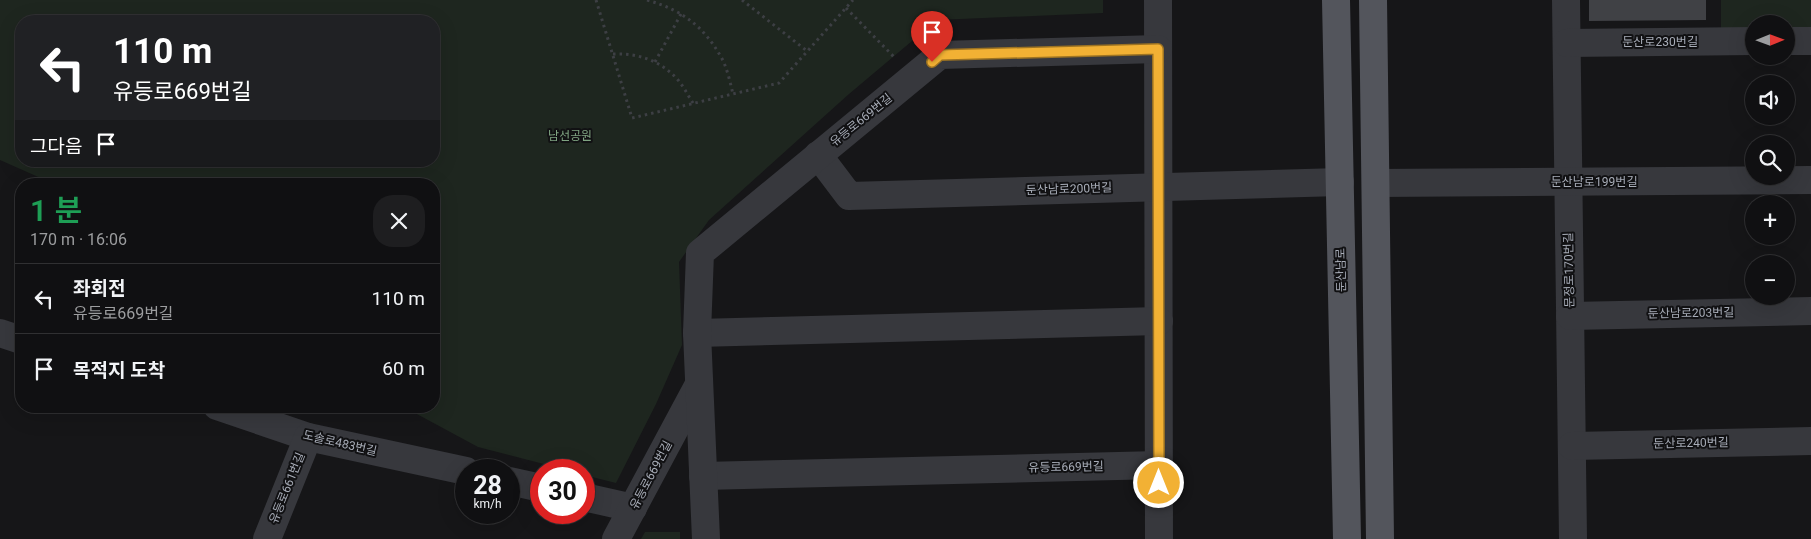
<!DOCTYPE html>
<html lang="ko">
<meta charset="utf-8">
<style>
body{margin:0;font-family:Roboto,"Noto Sans KR",sans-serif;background:#1e1e20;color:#f1f3f6;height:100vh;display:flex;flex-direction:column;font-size:19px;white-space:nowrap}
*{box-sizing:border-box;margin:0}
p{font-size:16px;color:#9c9d9f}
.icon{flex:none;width:28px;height:28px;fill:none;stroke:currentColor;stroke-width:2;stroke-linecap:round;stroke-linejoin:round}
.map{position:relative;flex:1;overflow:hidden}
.panel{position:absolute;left:15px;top:178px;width:425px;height:235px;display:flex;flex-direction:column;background:#101012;border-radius:20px;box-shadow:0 5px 20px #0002,0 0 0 1px #303032}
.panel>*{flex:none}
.top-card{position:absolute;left:15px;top:15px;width:425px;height:152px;border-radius:20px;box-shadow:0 5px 20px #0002,0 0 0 1px #303032;background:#202124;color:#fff;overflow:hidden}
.needle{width:32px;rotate:89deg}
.tools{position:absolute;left:1745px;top:15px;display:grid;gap:10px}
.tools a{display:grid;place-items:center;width:50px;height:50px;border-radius:50%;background:#101012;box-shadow:0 5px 20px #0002,0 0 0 1px #303032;font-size:25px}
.speed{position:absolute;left:455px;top:459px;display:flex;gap:10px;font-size:25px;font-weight:700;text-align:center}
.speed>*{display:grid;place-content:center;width:65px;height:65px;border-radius:50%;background:#101012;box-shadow:0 5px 20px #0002,0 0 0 1px #303032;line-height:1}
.speed small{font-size:12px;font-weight:400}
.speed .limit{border:8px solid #d22;background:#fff;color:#111}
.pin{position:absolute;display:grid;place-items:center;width:42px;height:42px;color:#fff;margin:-51px -21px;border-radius:50% 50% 50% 0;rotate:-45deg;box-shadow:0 0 5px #0007}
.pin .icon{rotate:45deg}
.me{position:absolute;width:55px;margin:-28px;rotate:0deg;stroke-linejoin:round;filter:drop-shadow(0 0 4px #0008)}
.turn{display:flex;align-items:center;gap:18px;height:105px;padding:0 15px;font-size:22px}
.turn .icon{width:65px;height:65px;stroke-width:2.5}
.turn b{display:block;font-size:35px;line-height:42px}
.then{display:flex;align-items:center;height:48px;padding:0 15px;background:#0003;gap:10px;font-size:19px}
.round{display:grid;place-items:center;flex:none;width:52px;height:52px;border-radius:20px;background:#1e1e20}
.head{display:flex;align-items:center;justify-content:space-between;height:85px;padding:0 15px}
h1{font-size:30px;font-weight:600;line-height:38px;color:#1e9e55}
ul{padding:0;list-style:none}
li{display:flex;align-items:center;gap:15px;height:70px;padding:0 15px;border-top:1px solid #303032}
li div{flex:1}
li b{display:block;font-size:19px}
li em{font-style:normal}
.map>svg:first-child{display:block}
</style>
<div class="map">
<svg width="1811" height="539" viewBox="0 0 1811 539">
<rect width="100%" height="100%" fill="#161618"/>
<!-- green -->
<g fill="#1e261f" fill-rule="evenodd">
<path d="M0 0H1103V13L937 20 849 94 709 220 679 262 682 345 656 404 616 483 584 475V470H567L478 447 402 406H434V184H54L0 160ZM21 21H434V161H21Z"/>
<path d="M1721 0H1811V28H1786V24H1754V28H1721Z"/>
<path d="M645 532H680V539H641Z"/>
</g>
<!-- building -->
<path fill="#404145" d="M1589 0H1706V20L1589 21Z"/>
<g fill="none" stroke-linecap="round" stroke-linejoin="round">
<!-- path -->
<g stroke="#3d3f44" stroke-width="3" stroke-dasharray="2.5 4" stroke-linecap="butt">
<path d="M596 0 632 118 779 83 853 0"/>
<path d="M647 0C681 10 703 25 721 57 727 67 730 82 733 94"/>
<path d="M742 0 807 51"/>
<path d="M846 8 896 59"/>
<path d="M613 54C635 53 656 59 672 74 681 81 687 94 693 103"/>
<path d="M655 62 681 14"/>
</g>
<!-- minor -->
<g stroke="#37383d" stroke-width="28">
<path d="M1158 0 1159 539"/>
<path d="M1566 0 1573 539"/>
<path d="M1786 41H1811"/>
<path d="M1567 43 1754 41"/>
<path d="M818 155 849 196 1340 182"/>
<path d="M1376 183 1811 180"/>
<path d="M1570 316 1811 311"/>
<path d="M0 333 21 340"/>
<path d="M697 333 1159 321"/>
<path d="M217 406 308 437 466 471"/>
<path d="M1572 446 1811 441"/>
<path d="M703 476 1159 465"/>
<path d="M509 481 541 488"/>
<path d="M584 497 633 508"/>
<path d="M267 539 308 437"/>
<path d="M616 539 699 384"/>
<path d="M706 539 697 333 700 253 940 55 1158 49"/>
</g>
<!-- major -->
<g stroke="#53555c" stroke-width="28">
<path d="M1336 0 1347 539"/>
<path d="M1373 0 1380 539"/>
</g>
</g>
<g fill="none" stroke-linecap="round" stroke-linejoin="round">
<defs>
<path id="route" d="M932 62 940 55 1158 49 1159 483"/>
</defs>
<!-- route casing -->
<use href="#route" stroke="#9d7322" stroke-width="12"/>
<!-- route -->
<use href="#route" stroke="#f2b134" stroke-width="9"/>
</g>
<g text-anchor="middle" stroke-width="4" stroke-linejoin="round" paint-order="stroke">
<!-- street labels -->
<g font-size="12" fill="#a8adb8" stroke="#111113">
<text x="1660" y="46">둔산로230번길</text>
<text transform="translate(861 120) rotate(-39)" y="4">유등로669번길</text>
<text x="1594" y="186">둔산남로199번길</text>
<text transform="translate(1069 189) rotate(-2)" y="4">둔산남로200번길</text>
<text transform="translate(1341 270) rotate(-91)" y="4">둔산남로</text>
<text transform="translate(1569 270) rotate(-91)" y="4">문정로170번길</text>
<text transform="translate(1691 313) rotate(-1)" y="4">둔산남로203번길</text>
<text transform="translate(340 443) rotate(13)" y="4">도솔로483번길</text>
<text transform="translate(1691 443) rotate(-1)" y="4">둔산로240번길</text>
<text transform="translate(1066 467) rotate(-1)" y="4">유등로669번길</text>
<text transform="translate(651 475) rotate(-62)" y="4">유등로669번길</text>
<text transform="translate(287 488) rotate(-68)" y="4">유등로661번길</text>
</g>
<!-- park labels -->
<g font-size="12" fill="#7fa381" stroke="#111113">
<text x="570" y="140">남선공원</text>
</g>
</g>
</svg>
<div class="tools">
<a><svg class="needle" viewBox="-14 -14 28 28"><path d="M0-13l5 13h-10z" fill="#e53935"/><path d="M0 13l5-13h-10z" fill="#9c9d9f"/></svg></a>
<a><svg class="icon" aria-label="sound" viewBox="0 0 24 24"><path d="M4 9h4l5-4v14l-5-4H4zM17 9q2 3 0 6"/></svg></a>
<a><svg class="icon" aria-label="search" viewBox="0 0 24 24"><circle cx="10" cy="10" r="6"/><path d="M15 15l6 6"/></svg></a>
<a>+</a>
<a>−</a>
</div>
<div class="speed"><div>28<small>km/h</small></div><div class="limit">30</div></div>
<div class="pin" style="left:932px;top:62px;background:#d93025"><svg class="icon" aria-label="arrive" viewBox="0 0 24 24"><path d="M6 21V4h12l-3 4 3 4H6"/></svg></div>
<svg class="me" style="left:1159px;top:483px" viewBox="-20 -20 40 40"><circle r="17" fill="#f2b134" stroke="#fff" stroke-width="3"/><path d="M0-11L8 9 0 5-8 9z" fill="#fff"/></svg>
<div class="top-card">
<div class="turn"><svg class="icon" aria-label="left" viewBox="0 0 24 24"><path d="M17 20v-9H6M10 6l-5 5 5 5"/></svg><div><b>110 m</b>유등로669번길</div></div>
<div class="then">그다음<svg class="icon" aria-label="arrive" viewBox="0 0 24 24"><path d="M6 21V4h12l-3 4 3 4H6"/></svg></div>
</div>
<section class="panel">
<div class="head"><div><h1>1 분</h1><p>170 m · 16:06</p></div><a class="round"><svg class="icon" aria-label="close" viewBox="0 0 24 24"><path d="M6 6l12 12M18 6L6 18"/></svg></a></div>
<ul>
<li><svg class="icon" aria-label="left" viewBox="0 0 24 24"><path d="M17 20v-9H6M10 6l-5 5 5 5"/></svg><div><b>좌회전</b><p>유등로669번길</p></div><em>110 m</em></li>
<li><svg class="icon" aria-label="arrive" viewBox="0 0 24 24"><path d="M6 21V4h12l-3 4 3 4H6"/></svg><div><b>목적지 도착</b></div><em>60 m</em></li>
</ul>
</section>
</div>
